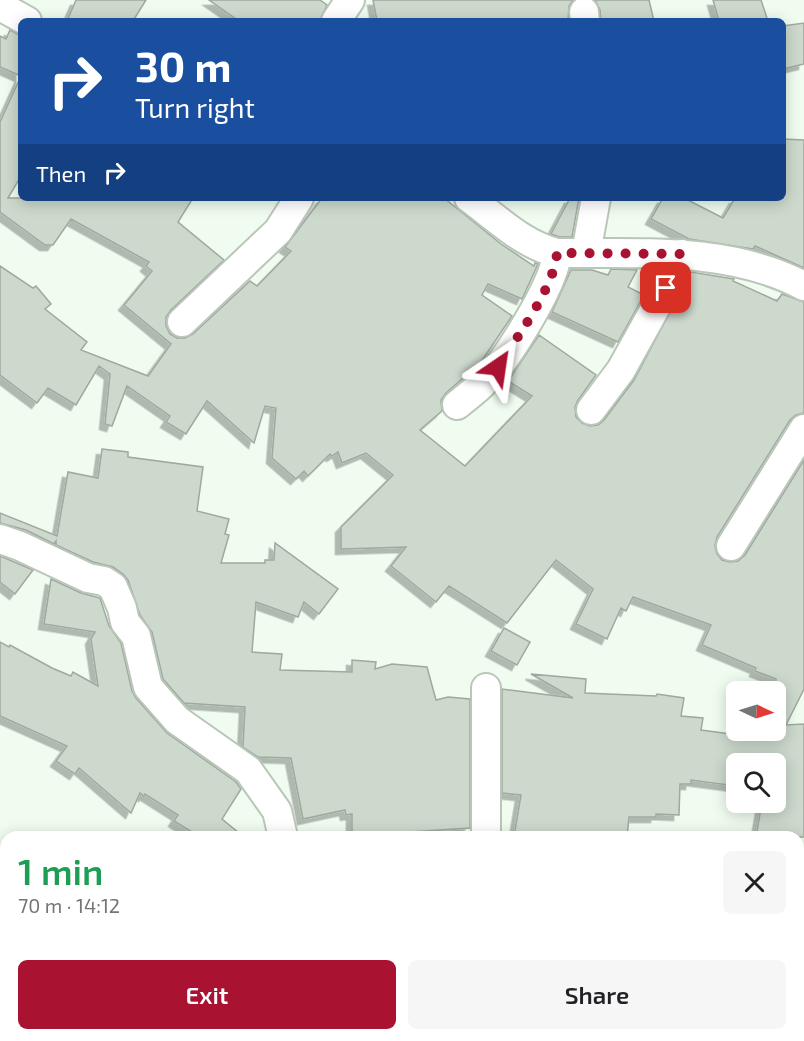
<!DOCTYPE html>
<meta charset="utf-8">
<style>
body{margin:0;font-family:"Exo 2",sans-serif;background:#f6f6f6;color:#202124;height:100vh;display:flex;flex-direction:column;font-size:22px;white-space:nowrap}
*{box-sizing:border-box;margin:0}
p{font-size:20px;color:#757577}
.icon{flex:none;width:33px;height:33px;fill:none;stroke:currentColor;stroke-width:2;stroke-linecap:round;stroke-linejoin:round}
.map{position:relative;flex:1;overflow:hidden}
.panel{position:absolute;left:0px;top:831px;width:804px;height:210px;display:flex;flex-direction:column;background:#fff;border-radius:18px 18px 0 0;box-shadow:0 3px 15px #0003}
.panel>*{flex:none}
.hud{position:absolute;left:18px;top:18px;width:768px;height:183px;border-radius:9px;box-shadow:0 3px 15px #0003;background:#1a4fa0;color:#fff;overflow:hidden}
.needle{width:39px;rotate:94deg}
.controls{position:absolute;left:726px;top:681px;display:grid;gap:12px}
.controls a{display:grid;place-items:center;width:60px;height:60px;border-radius:9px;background:#fff;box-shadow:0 3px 15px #0003;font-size:30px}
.pin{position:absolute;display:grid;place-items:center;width:51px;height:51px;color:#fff;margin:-26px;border-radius:12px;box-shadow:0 3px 9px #0006}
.me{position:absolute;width:66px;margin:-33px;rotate:32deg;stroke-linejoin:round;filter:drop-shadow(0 0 4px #0008)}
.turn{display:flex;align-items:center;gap:21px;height:126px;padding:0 18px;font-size:27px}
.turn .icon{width:78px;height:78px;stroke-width:2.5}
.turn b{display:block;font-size:42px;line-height:51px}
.then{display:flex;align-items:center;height:57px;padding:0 18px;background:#0003;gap:12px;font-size:22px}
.round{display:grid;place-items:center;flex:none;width:63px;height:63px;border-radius:9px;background:#f6f6f6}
.overview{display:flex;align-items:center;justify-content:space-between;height:102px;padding:0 18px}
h1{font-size:36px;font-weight:600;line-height:45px;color:#1e9e55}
.cta{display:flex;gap:12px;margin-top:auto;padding:12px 18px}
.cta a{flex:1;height:69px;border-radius:9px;background:#a91231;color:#fff;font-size:24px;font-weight:600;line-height:69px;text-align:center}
.cta a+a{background:#f6f6f6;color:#202124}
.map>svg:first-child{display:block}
</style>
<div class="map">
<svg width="804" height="1041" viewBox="0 0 804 1041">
<defs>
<filter id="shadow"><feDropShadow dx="-5.5" dy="5.5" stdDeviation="0" flood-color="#0004"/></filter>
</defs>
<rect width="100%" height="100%" fill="#f0fcef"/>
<!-- building -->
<g fill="#cdd9cd" stroke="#9fa99e" stroke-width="1.5" filter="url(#shadow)">
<path d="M76 0H146L133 21H67Z"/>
<path d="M209 0H320L327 5 320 21H239Z"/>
<path d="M373 0H573L569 6 568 21H377Z"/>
<path d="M595 0H649L654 21H601L600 10Z"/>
<path d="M713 0H761L768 21H719Z"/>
<path d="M804 23V64L783 69V26Z"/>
<path d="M10 30 21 36V76L0 67V36L6 39Z"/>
<path d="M21 76V176L8 198H193L178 222 224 260 171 310 166 317V326L170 334 177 338H185L193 334 250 281 257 286 291 251 285 247 322 198H444L501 244 534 266 535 263 538 264 522 299 488 284 482 295 512 316 481 362 446 393 441 400 442 411 420 430 465 466 532 396 508 381 539 335 596 375 578 400 575 407 576 417 582 423 590 426 598 425 604 420 634 380 691 272 734 279 733 281 777 301 782 294 804 302V413L796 415 790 420 717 537 715 546 717 554 722 560 730 562 738 561 745 555 804 460V689L786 725 804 724V837H756L762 802H776V764H736V786L691 780V784H680L679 815 656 814V817H629L627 837H514L521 795 502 793V689L573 698 531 674 586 679 585 693 656 696 657 694 684 698 681 716 703 718 701 730 746 736 747 730H776V679L755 671 756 668 702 645 711 625 633 597 626 611 621 608 607 639 576 624 593 589 556 560 507 623 449 586 436 602 391 566 406 547 341 549V527L393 475 366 453 342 463 338 452 332 456 330 454 308 476 304 471 296 479 272 458 276 408 265 406 254 443 207 401 186 434 166 422 170 416 127 386 112 426 105 424 110 374 99 366 76 405 48 388 37 403 0 375V266L33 288 36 286 51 304 45 309 87 342 81 350 148 376 171 344 124 305 152 271 146 266 149 262 71 219 53 245H45L0 212V122Z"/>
<path d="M783 139 804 140V268L755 246 753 249 689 239 651 219 663 198H684L723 218 735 198H783Z"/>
<path d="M570 198H579L572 237H560L551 234Z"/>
<path d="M611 269 637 270 628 287 644 295 618 342 552 312 571 270H592L608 275Z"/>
<path d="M102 449 128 452V457L203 467 197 511 229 519 225 534 229 535 221 563H265V560H274L275 543 338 589 319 614 304 602 298 617 256 602 252 652 282 654 280 670 352 672V660L376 662 375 669 392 664 427 667 436 700 448 697 470 699V828L395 833V837H352V814L346 815 345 810 303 819 291 758 258 757 243 747 245 707 184 703 163 679 152 632 140 615 128 580 123 574 113 567 93 562 56 545V541L54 544 26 530 0 523V513L57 536 68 472 98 478Z"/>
<path d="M0 556 33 570 15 594 0 582Z"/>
<path d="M51 579 81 593 100 598 109 626 121 643 132 691 136 698 167 733 236 782 241 789 222 819 244 837H200L174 821 178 815 145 794 144 796 140 793 131 813 79 768 75 774 56 761 67 746 0 716V642L9 647 10 645 52 668 71 676 73 672 98 686 91 639 95 632 44 624Z"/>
<path d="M504 628 530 642 517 665 491 651Z"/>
</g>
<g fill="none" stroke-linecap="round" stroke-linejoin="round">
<defs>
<g id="street">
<path d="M0 6 27 21"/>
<path d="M584 12 585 21"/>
<path d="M336 21 350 0"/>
<path d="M469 198C498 219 522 244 557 253 640 254 728 246 804 286"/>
<path d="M586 253 596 198"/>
<path d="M182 322 278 231 299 198"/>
<path d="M457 405C472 393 486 382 498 367 516 343 555 282 557 253"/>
<path d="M591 410 621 370 657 305 682 254"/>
<path d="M0 539 20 546 88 578 104 581 113 587 122 608 125 622 136 636 148 687 177 720 248 770 277 811 283 837"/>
<path d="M731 546 804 429"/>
<path d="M486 837V688"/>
<path d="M798 904 804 905"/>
<path d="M0 931 6 927"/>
<path d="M0 1003 6 995"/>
<path d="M489 1035V1041"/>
</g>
</defs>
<!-- street casing -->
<use href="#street" stroke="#bbc6ba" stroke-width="32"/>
<!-- street -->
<use href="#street" stroke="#fff" stroke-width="28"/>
</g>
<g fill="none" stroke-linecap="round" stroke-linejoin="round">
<!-- route -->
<path stroke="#a91231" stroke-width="10" stroke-dasharray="0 18" d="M498 367C517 337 554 288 557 253L682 254 666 288"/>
</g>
</svg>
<div class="controls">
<a><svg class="needle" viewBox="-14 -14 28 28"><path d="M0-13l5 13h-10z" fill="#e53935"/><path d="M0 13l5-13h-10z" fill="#757577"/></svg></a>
<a><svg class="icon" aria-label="search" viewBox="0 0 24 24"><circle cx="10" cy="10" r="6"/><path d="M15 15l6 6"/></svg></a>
</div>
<div class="pin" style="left:666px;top:288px;background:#d93025"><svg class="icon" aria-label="arrive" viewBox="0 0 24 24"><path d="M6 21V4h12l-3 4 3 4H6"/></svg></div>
<svg class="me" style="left:498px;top:367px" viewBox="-20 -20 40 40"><path d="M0-17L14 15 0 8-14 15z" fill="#a91231" stroke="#fff" stroke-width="4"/></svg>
<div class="hud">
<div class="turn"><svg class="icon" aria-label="right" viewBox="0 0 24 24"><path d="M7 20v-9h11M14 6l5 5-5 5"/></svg><div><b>30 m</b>Turn right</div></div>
<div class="then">Then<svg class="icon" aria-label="right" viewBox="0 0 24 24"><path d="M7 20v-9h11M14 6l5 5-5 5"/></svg></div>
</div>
<section class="panel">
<div class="overview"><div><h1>1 min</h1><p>70 m · 14:12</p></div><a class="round"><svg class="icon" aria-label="close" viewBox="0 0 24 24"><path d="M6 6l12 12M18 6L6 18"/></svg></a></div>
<div class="cta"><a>Exit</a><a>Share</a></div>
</section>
</div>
